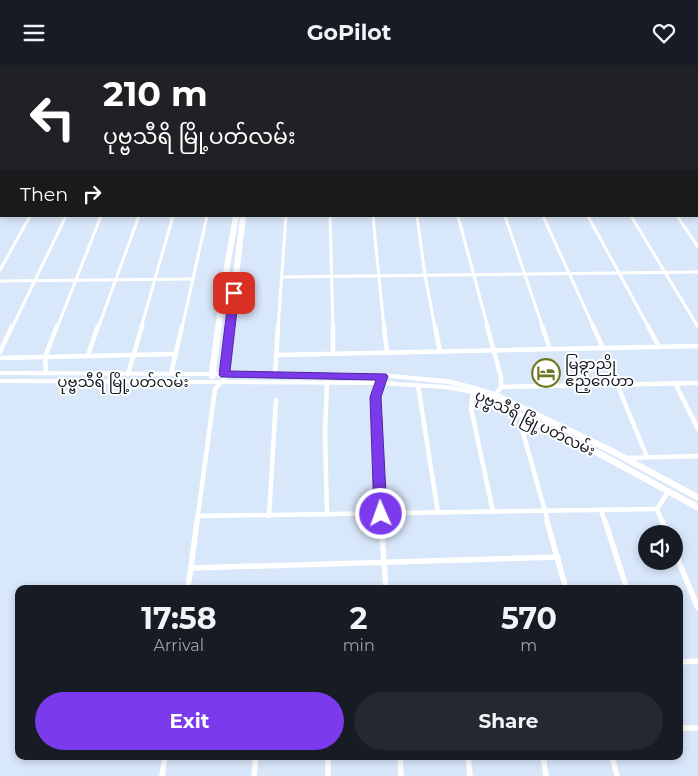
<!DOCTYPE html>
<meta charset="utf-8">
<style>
body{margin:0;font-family:Montserrat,"Noto Sans Myanmar",sans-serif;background:#242831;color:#f1f3f6;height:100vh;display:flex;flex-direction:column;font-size:19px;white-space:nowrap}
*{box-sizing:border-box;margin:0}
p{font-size:16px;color:#9ea1a6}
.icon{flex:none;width:28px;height:28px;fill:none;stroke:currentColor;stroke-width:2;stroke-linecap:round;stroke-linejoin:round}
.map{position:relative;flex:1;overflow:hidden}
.drawer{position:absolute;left:15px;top:520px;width:668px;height:175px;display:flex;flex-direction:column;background:#171b24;border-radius:10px;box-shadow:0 2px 8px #0003}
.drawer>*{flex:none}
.hud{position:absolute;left:0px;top:0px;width:699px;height:152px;box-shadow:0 2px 8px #0003;background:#202124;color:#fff;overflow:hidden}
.fabs{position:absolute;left:638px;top:460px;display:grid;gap:10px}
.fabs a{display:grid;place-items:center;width:45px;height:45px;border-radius:50%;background:#171b24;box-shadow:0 2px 8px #0003;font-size:25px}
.pin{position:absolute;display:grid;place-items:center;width:42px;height:42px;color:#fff;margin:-21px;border-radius:10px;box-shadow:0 2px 8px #0006}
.me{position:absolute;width:55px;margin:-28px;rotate:358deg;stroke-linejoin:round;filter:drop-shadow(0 0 4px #0008)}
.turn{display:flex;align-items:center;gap:18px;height:105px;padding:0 20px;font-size:22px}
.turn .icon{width:65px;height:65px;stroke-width:2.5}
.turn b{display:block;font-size:35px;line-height:42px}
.then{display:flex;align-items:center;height:48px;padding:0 20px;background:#0003;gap:10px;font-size:19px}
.eta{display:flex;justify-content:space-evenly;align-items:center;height:85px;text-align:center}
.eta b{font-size:30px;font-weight:700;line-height:35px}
.action{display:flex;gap:10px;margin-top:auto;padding:10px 20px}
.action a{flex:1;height:58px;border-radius:30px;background:#7c3aed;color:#fff;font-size:20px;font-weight:700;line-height:58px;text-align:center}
.action a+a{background:#242831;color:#f1f3f6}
header{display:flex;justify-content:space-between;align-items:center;height:65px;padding:0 20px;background:#171b24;font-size:22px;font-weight:700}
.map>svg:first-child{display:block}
</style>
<header><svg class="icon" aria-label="menu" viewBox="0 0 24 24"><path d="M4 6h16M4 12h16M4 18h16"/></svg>GoPilot<svg class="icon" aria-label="heart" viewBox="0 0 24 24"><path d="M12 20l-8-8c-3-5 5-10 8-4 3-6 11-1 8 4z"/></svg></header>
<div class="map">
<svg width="698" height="711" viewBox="0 0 698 711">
<rect width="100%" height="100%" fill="#d9e7fa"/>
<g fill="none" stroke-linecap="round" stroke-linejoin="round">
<!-- minor-far3 -->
<g stroke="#fff" stroke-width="2.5">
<path d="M245 0 259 1"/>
<path d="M591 0 599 1"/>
<path d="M642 0 649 1"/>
<path d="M18 1 20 0"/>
<path d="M0 64 1 62"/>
</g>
<!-- minor-far2 -->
<g stroke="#fff" stroke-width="3">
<path d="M330 151 333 263"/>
<path d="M373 151 384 263"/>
<path d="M417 151 425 210 435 263"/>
<path d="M458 151 488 263"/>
<path d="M505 151 543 263"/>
<path d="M543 151 594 263"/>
<path d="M588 151 649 263"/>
<path d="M631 151 698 262"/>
<path d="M677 151 698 182"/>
<path d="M0 205 30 151"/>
<path d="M282 212 698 207"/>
<path d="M0 216 192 214"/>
<path d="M12 263 66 151"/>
<path d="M57 263 101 151"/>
<path d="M98 263 139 151"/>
<path d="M141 263 173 151"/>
<path d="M182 263 207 151"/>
<path d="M278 263 286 151"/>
</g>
<!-- minor-far1 -->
<g stroke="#fff" stroke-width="4.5">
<path d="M333 261V289"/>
<path d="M384 261 387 288"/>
<path d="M435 261 440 287"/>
<path d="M487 261 501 312V322L495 330"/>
<path d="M542 261 550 284"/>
<path d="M593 261 603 283"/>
<path d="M648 261 659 282"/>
<path d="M0 287 12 261"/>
<path d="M88 290 98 261"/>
<path d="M277 290 698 281"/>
<path d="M0 293 176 289"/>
<path d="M46 308 45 292 57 261"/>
<path d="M128 309 142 261"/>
<path d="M171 309 182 261"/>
<path d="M275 310 278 261"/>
<path d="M327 317 325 367 327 450"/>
<path d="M675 318 698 364"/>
<path d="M617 319 647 392"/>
<path d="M418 320 438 448"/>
<path d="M501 322 698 318"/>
<path d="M473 327 471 343 493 447"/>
<path d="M528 354 524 357 522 364 548 457"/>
<path d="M626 393 698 391"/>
<path d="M601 445 605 457"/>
<path d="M198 451 657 444"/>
<path d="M269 451 276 335"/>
<path d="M197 457 215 324 222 317"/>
<path d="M382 457 376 332 382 311"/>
<path d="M662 457 657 444 668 427"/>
</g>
<!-- minor -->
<g stroke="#fff" stroke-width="5.5">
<path d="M381 456 386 524"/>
<path d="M547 456 566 524"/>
<path d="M605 456 627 524"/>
<path d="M662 456 667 469"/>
<path d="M674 485 698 543"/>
<path d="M192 503 558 492"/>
<path d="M188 524 197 456"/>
<path d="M679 597 698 596"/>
<path d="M679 663H698"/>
<path d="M328 691V711"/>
<path d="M400 691 401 711"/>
<path d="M468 691 470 711"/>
<path d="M543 691 546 711"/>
<path d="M612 691 617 711"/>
<path d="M162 711 165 691"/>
<path d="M254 711 256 691"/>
</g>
<!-- primary -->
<g fill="#fff" fill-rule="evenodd">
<rect x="261" y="0" width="4" height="1"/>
<path d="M233 151H239L228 213 216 307H221L240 151H246L228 307 392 309 447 314 472 320 498 328 613 383 698 429V436L607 387 492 332 481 328 603 387 698 439V446L597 391 490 338 471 329 446 324 380 320 0 318V314L222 315 221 312 216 311 214 314H210L209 311 0 310V306L209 307 222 213ZM228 312 392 313 447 319 471 324 446 320 380 316 226 315Z"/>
</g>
</g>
<!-- route -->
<path fill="#7c3aed" stroke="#51269a" d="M234 225 239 228 230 306 386 309 388 311 381 332 387 449 385 453 381 454 376 453 374 449 370 332 376 315 221 312 219 310 229 228Z"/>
<!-- icons -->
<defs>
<symbol id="hotel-ring" viewBox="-11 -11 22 22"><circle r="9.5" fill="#fff" stroke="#6e7823" stroke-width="1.5"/><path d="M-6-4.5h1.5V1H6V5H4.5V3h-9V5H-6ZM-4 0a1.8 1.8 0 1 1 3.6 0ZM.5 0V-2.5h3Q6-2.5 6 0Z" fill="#6e7823"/></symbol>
</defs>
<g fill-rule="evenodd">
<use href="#hotel-ring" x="530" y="292" width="32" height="32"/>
</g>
<g text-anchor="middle" stroke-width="4" stroke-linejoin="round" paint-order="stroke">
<!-- poi labels -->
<g font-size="15" fill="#12171d" stroke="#fff" text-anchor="start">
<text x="565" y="304">မြခွာညို<tspan x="565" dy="17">ဧည့်ဂေဟာ</tspan></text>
</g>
<!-- street labels -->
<g font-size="15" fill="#12171d" stroke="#fff">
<text x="123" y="322">ပုဗ္ဗသီရိ မြို့ပတ်လမ်း</text>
<text transform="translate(535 358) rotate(26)" y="5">ပုဗ္ဗသီရိ မြို့ပတ်လမ်း</text>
</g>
</g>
</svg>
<div class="fabs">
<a><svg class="icon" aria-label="sound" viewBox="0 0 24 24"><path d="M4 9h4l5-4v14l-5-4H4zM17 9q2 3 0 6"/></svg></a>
</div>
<div class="pin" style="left:234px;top:228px;background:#d93025"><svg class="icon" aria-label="arrive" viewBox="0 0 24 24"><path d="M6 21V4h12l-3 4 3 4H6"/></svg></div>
<svg class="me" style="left:381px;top:449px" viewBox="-20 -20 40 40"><circle r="17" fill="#7c3aed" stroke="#fff" stroke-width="3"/><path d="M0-11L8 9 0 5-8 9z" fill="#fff"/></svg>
<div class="hud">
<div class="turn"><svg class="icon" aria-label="left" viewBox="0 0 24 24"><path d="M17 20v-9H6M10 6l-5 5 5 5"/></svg><div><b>210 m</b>ပုဗ္ဗသီရိ မြို့ပတ်လမ်း</div></div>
<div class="then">Then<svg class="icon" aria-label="right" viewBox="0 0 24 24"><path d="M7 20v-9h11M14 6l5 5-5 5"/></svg></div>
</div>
<section class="drawer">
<div class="eta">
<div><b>17:58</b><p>Arrival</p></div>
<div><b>2</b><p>min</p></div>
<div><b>570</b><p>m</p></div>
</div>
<div class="action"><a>Exit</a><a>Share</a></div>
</section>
</div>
